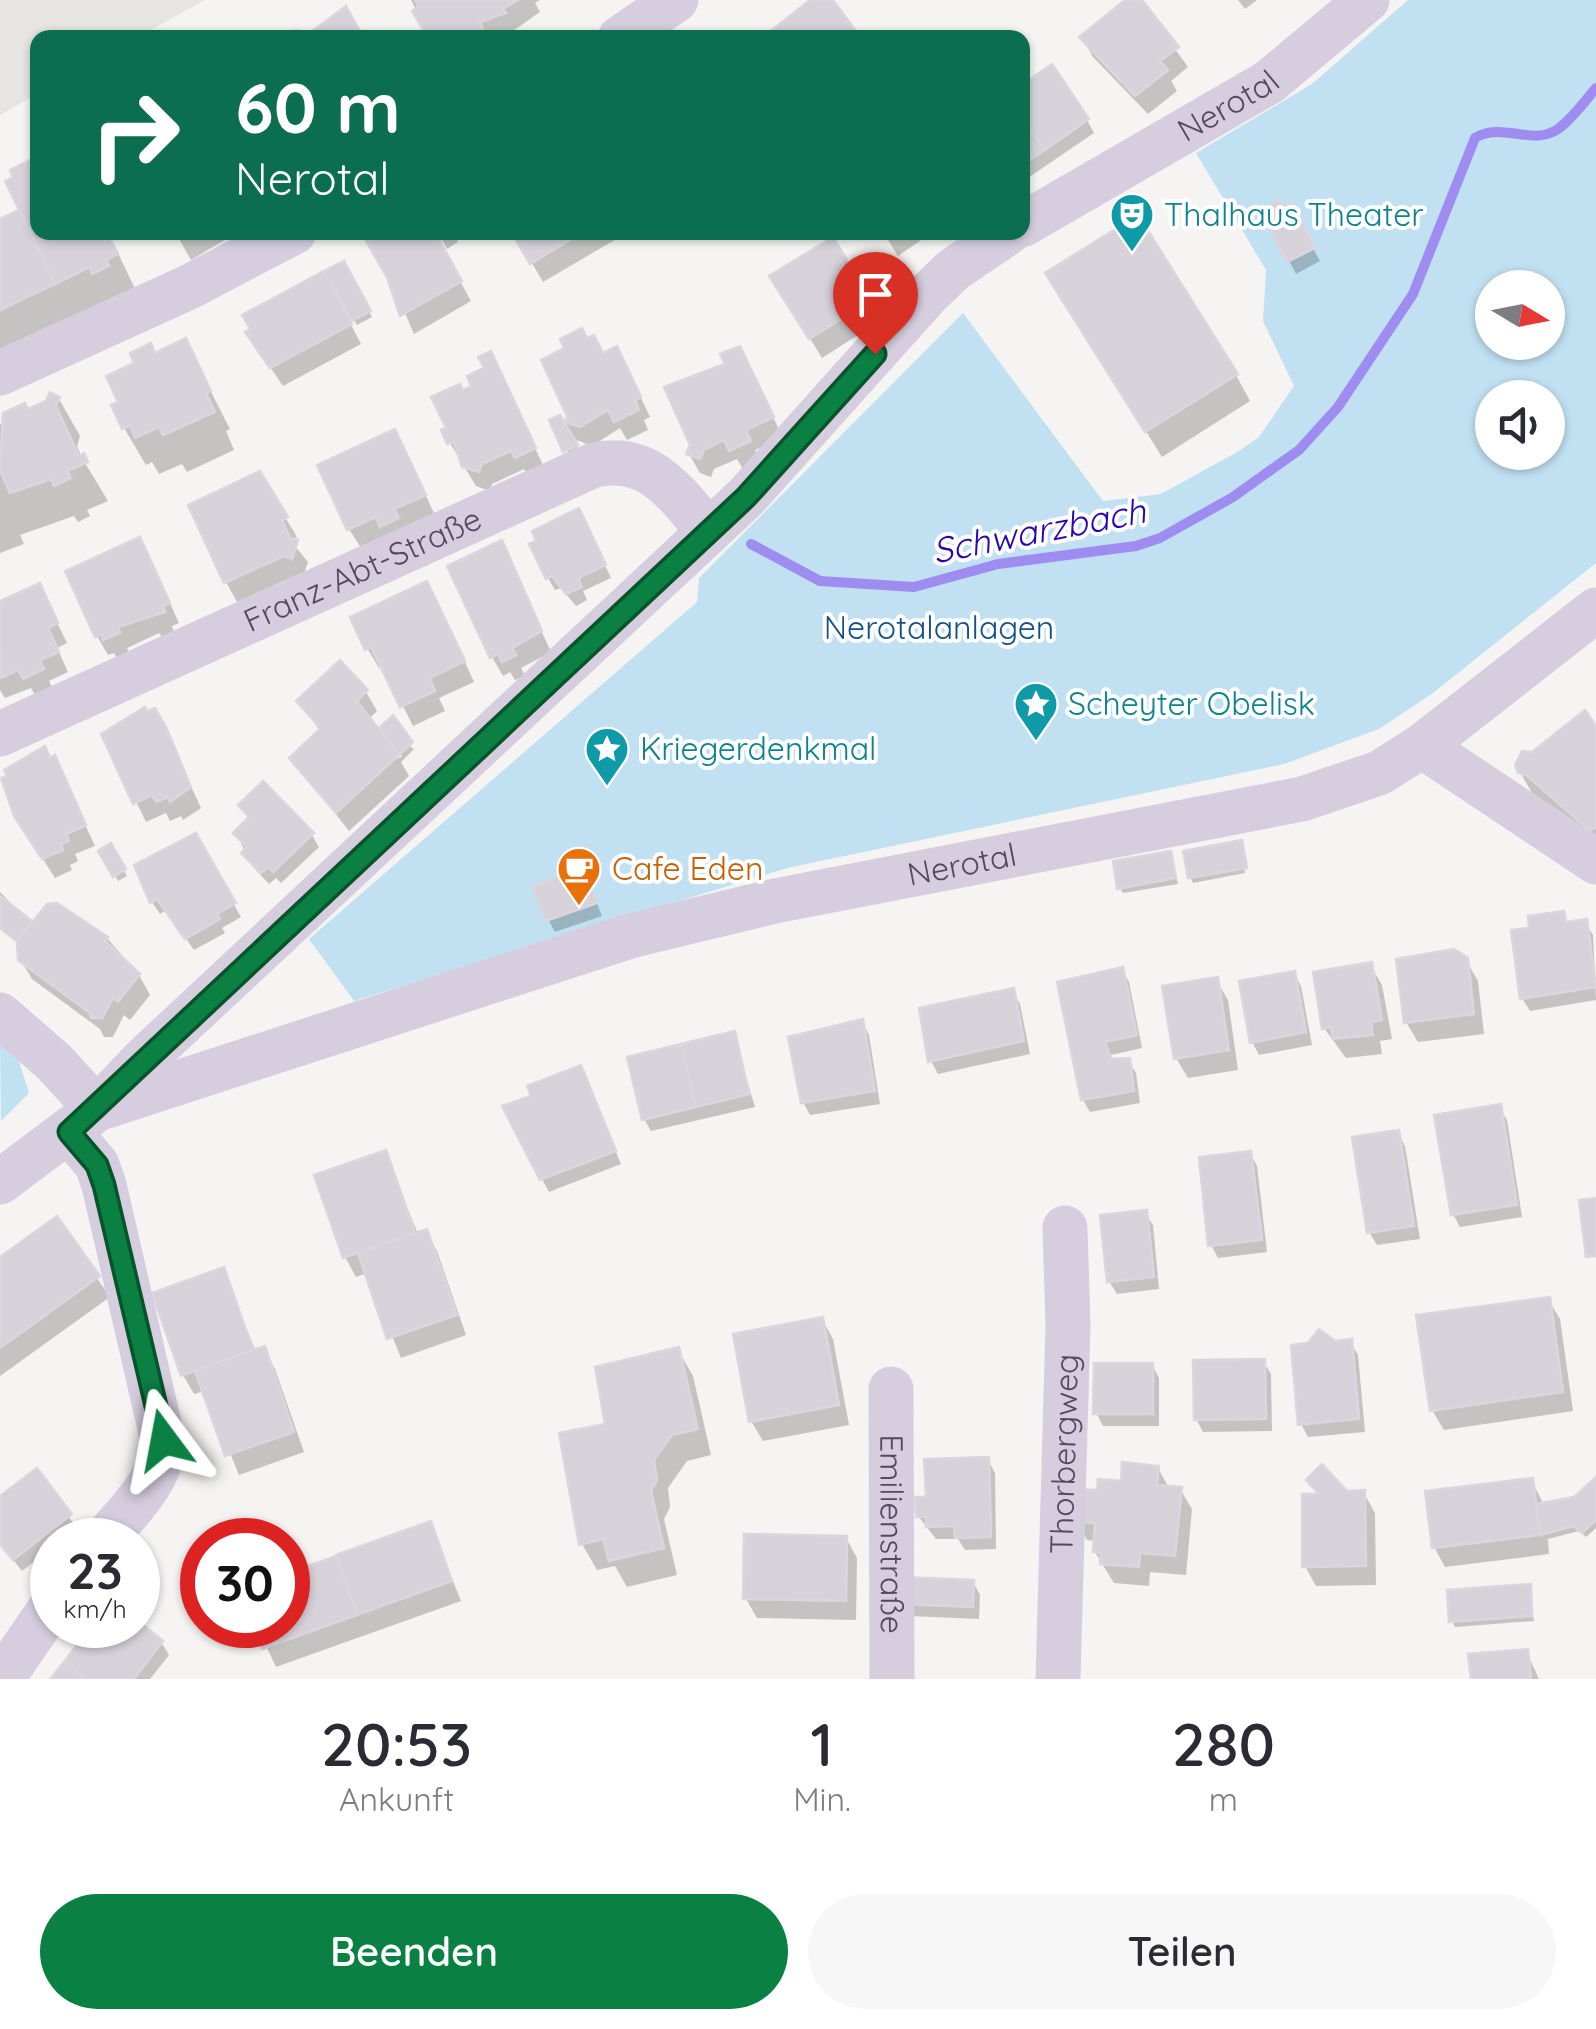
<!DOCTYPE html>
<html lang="de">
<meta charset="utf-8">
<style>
body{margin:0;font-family:Quicksand,sans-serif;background:#f7f7f7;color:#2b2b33;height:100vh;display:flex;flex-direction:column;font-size:38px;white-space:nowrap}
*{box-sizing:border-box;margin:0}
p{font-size:32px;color:#7c7c81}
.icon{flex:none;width:55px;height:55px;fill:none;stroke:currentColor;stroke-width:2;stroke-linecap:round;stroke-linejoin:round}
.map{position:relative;height:1679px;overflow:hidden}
.side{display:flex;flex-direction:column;background:#fff;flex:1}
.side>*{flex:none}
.hud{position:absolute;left:30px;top:30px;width:1000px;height:210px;border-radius:20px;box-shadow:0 2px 8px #0004;background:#0b6e4f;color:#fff;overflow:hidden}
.needle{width:65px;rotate:100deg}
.buttons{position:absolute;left:1475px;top:270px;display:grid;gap:20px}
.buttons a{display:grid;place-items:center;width:90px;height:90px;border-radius:50%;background:#fff;box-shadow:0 2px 8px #0004;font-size:50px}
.speed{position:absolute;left:30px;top:1518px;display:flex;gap:20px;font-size:50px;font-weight:700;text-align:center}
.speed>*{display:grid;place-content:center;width:130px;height:130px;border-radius:50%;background:#fff;box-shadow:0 2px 8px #0004;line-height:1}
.speed small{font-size:25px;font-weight:400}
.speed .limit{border:15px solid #d22;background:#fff;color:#111}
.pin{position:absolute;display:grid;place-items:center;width:85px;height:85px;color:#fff;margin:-102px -42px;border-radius:50% 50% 50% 0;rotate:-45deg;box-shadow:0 0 10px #0007}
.pin .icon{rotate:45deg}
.me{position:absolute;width:110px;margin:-55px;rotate:347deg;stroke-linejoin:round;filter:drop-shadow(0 0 8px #0008)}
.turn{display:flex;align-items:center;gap:35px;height:210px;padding:0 40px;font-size:45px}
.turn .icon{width:130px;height:130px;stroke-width:2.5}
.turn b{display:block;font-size:70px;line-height:85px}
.eta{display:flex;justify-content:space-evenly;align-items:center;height:170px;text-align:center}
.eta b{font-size:60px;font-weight:600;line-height:70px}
.button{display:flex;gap:20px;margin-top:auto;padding:20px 40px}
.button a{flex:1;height:115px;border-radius:60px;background:#0b8043;color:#fff;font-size:40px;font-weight:600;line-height:115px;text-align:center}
.button a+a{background:#f7f7f7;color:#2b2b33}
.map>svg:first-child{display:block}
</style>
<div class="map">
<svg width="1596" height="1679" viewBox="0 0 1596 1679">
<rect width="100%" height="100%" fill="#f5f4f2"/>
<!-- education -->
<path fill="#e7e5e4" d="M0 0H205L138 37 38 38 37 94 0 115Z"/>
<!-- green -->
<g fill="#c1e0f2" fill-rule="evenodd">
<path d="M1408 0H1596V563L1433 693 1379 729 1284 764 787 868 354 1001 309 939 697 602 699 578 963 313 1103 501 1161 494 1239 451 1259 437 1294 386 1263 321 1266 270 1196 153 1312 84ZM1492 288H1548V342H1492ZM1492 398H1548V452H1492Z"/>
<path d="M0 1040 16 1052 29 1093 1 1121Z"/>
</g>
<!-- shadow -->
<g fill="#0003">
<path d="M411 0H540L535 3 540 12 503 38H430Z"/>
<path d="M1129 0H1139L1188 67 1171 81 1177 91 1148 114 1093 57 1082 37Z"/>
<path d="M1238 0H1257L1245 9Z"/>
<path d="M1022 87 1087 120 1094 133 1022 182Z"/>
<path d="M16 178 38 232H108L137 293 0 359V221L22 211Z"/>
<path d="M1290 206 1320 261 1296 274 1263 211Z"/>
<path d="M175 232H238L191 260Z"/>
<path d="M433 232 471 301 414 334 389 276Z"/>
<path d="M438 232H453L458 242 447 249Z"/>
<path d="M514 232H615L618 238 543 282Z"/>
<path d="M883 232H933L898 256Z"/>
<path d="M832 241 880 321 822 358 784 296Z"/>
<path d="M343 264 372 317 357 325 351 315 347 317 361 344 283 386 260 352 246 316Z"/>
<path d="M1064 300 1236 375 1250 401 1162 457Z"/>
<path d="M185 341 230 429 226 431 234 450 187 472 182 464 159 474 152 462 146 465 124 428 121 403 138 364Z"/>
<path d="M490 354 545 469 528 476 524 469 492 484 490 491 476 486 450 443 449 429 463 393 475 388 487 370Z"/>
<path d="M603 356 627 369 650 417 644 420 648 430 627 440 620 428 592 446 574 439 579 451 568 456 565 426Z"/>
<path d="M750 369 783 438 755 450 760 461 743 469 737 459 714 469 711 477 700 473 689 454Z"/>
<path d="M59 399 80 436 77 446 82 458 108 501 87 510 90 516 78 522 74 516 20 535 24 544 0 553V424Z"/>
<path d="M405 452 435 515 361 548 349 529Z"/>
<path d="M259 474 297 537 290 540 308 562 303 577 297 575 237 602 226 582Z"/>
<path d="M585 524 611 578 583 591 587 600 576 606 561 588 555 590 548 578Z"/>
<path d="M501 543 551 652 521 668 525 676 515 680 510 672 503 676 492 657Z"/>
<path d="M150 560 179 623 172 626 174 632 162 637 159 633 127 648 129 653 117 658 114 653 108 655 97 636Z"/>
<path d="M39 586 67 643 57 648 68 672 49 681 53 689 36 697 31 688 5 698 0 690V604Z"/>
<path d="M438 603 474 682 439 698 445 711 413 726 383 666 379 668 367 648Z"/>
<path d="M340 664 366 692 377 711 368 720 399 758 402 756 383 727 414 749 401 762 409 776 349 831 292 758 321 732 299 701Z"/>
<path d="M164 728 201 808 183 820 181 816 170 821 166 813 146 822 104 735Z"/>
<path d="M1596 730V844L1532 793 1520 772 1533 755Z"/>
<path d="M54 758 95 846 75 854 78 861 70 865 72 870 55 878 28 836 50 760Z"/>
<path d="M241 806 312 835 319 847 281 883 276 878 269 884 252 866 236 833 250 820Z"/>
<path d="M195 837 241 917 222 928 225 933 194 950 166 910 160 914 152 902Z"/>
<path d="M1240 845 1245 873 1193 883 1190 877Z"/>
<path d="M110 847 127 876 118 881 102 852Z"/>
<path d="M1170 854 1178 884 1123 893 1120 888Z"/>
<path d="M570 887 593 893 602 916 555 932 548 919Z"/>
<path d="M0 892 33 926 107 938 139 975 150 995 130 1020 124 1015 113 1037H104L100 1029 32 979 20 959 19 944 0 929Z"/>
<path d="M1563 913 1569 924 1585 922 1593 935 1596 1000 1530 1011 1522 998 1532 930Z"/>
<path d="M1466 960 1478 981 1484 1034 1418 1042 1406 1022Z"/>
<path d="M1370 965 1382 985 1392 1039 1380 1041 1382 1054 1346 1058 1324 1028Z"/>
<path d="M1122 970 1129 982 1142 1048 1111 1055 1113 1062 1128 1061 1136 1073 1140 1103 1090 1112 1083 1100Z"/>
<path d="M1294 973 1301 986 1312 1045 1259 1055 1252 1042Z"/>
<path d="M1216 980 1228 1000 1238 1070 1188 1078 1176 1058Z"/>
<path d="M1012 991 1020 1004 1030 1054 938 1074 931 1061Z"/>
<path d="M862 1022 869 1035 880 1104 810 1115 803 1102Z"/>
<path d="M733 1034 755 1107 651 1131 644 1119Z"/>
<path d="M580 1068 621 1164 549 1192 542 1179 534 1098Z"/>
<path d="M1499 1107 1507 1120 1522 1217 1460 1227 1453 1214Z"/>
<path d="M1398 1133 1405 1146 1420 1239 1377 1245 1369 1232Z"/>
<path d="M385 1153 418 1234 426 1232 437 1251 466 1335 401 1358 367 1273 356 1277 345 1257Z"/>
<path d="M1250 1153 1257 1166 1267 1252 1218 1258 1211 1245Z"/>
<path d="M1145 1213 1153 1225 1159 1289 1117 1294 1109 1281Z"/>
<path d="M56 1219 110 1297 0 1376V1260Z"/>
<path d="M223 1270 256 1352 264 1349 275 1369 304 1452 239 1475 205 1391 194 1394 183 1375Z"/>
<path d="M1548 1299 1560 1319 1573 1411 1444 1430 1432 1410Z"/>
<path d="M822 1319 833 1339 849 1425 763 1441 751 1421Z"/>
<path d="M1350 1342 1358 1355 1365 1432 1308 1437 1301 1424 1335 1343Z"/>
<path d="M678 1350 693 1376 711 1455 687 1461 668 1488 670 1507 664 1519 677 1575 627 1587 615 1566 597 1570 582 1544 608 1426Z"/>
<path d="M1263 1361 1271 1374 1272 1431 1203 1432 1196 1419Z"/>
<path d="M1152 1365 1159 1378V1426H1103L1096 1413Z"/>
<path d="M988 1460 995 1473 996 1549 965 1550 958 1539H936L918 1516 928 1499Z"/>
<path d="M1158 1468 1169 1488 1180 1489 1192 1509 1186 1575 1150 1572 1149 1586 1114 1583 1095 1552 1096 1541 1087 1540 1076 1520 1099 1493Z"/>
<path d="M36 1472 77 1528 62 1540H52V1548L22 1571 0 1543V1499Z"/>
<path d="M1596 1480V1528L1586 1537 1579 1531 1548 1539 1549 1554 1445 1567 1434 1547 1532 1481 1544 1505 1575 1499Z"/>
<path d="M1309 1481 1346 1493H1364L1375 1513 1376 1585 1316 1586 1305 1566 1318 1496Z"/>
<path d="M430 1524 461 1601 276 1667 256 1625H288V1575Z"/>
<path d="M846 1538 857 1558 856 1620 757 1618 746 1599Z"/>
<path d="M973 1582 980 1595 979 1619 910 1616 903 1603Z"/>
<path d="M1529 1586 1534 1621 1455 1627 1452 1621Z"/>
<path d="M138 1624 161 1642 169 1655 150 1679H53L95 1625Z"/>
<path d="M1526 1651 1539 1679H1473Z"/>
</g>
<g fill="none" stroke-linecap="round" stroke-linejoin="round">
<!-- stream -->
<path stroke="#9e8cf1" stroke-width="10" d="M751 544 820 581 914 587 998 564 1136 546 1160 538 1233 497 1299 450 1338 407 1413 294 1475 138C1502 121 1532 147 1558 129 1572 119 1585 101 1596 88"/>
</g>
<!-- building -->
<g fill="#d7d1da" stroke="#dbd6de" stroke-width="2.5">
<path d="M415 0H518L503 9 506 13 480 22 483 28 457 38H428L412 11 419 7Z"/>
<path d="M810 0H833L861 38H762Z"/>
<path d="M1125 0H1142L1179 47 1160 61 1168 70 1135 96 1079 37Z"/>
<path d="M346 6 364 38H287L296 30 307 35Z"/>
<path d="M1052 64 1089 119 1045 150 1022 118V85Z"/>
<path d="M1022 118 1045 150 1022 165Z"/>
<path d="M38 156V232H107L118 254 106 260 109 266 92 274 90 267 55 284 5 181 13 177 10 170Z"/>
<path d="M1279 200 1283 207 1291 202 1315 248 1287 262 1260 210Z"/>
<path d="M19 210 55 284 0 310V219Z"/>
<path d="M1138 215 1238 374 1145 432 1045 273Z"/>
<path d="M370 232H435L462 281 400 316 387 277 363 236Z"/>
<path d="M511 232H583L530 264Z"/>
<path d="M833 237 871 300 809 339 769 276Z"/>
<path d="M344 261 371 311 352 321 324 271Z"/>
<path d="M324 271 352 324 270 368 245 332 250 329 242 315Z"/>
<path d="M582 328 587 338 594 335 603 353 617 346 641 397 635 400 639 410 614 422 608 410 580 427 565 422 567 416 541 360 564 348 560 339Z"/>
<path d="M186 338 211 391 206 393 215 412 163 435 159 427 135 438 130 425 122 429 111 405 118 402 106 376 134 363 130 353 151 343 155 353Z"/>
<path d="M740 346 774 417 746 430 751 441 729 451 724 440 704 450 700 459 686 454 690 445 664 387 725 364 720 354Z"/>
<path d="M491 351 536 448 515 458 511 451 482 464 479 472 462 467 454 442 447 444 441 430 446 428 431 397 460 384 463 390 471 386 467 376 484 368 478 357Z"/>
<path d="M50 392 60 397 56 406 79 456 84 453 88 462 67 471 71 478 54 486 51 479 10 493 0 470 3 413 25 403 28 409 46 401Z"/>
<path d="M560 415 578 445 563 452 549 420Z"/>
<path d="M395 429 426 495 394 509 399 518 380 527 376 517 347 530 317 465Z"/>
<path d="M260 471 288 517 282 520 290 538 298 540 292 559 284 556 224 583 188 505Z"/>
<path d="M579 508 606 565 578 578 582 587 566 594 552 576 546 579 529 544 536 541 532 531Z"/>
<path d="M140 537 170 603 163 606 165 612 118 627 120 633 103 640 101 634 95 637 65 571Z"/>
<path d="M502 540 542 631 512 648 516 655 502 662 498 654 490 658 447 566Z"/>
<path d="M427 581 465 661 430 678 435 691 400 707 371 647 365 650 350 617Z"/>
<path d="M40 583 58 623 48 628 59 652 40 660 44 669 23 679 18 670 1 678 0 601Z"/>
<path d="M340 660 368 690 357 701 399 755 336 813 289 758 321 728 296 701Z"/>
<path d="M145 707 147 711 155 708 166 727 191 787 170 802 168 797 156 802 152 795 133 804 101 734Z"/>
<path d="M1585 710 1596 726V827L1590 831 1526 775 1518 773 1515 765 1522 751 1532 752Z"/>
<path d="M393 715 413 742 399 755 380 727Z"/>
<path d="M45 746 50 758 55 755 86 825 66 834 69 841 61 844 63 850 42 859 14 816 1 778 7 776 4 770Z"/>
<path d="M263 781 314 833 273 872 268 867 261 873 241 853 247 847 233 833 249 817 238 805Z"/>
<path d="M196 833 236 903 217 914 220 919 185 939 157 899 150 903 134 865Z"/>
<path d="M1242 840 1247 868 1188 878 1183 851Z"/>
<path d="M111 843 126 869 113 877 98 851Z"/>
<path d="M1171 851 1176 878 1117 889 1113 861Z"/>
<path d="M566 874 570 885 587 878 597 903 546 921 533 887Z"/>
<path d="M0 896 32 921 17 941 0 928Z"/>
<path d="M57 903 108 937 105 941 140 974 118 1002 113 998 102 1018H91L90 1013 18 960 17 941 47 904Z"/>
<path d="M1564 911 1566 922 1587 919 1596 987 1520 999 1511 930 1529 928 1528 916Z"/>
<path d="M1454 949 1468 958 1474 1014 1404 1023 1396 959Z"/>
<path d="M1372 962 1382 1020 1371 1022 1373 1035 1333 1039 1331 1027 1322 1029 1313 972Z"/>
<path d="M1123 967 1137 1035 1105 1042 1111 1059 1130 1058 1134 1091 1081 1100 1057 982Z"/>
<path d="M1295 971 1306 1032 1250 1043 1239 981Z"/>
<path d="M1218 977 1229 1050 1174 1059 1162 986Z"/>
<path d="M1014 988 1024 1041 928 1062 919 1008Z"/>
<path d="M863 1019 875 1091 801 1103 788 1037Z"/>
<path d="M735 1031 749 1094 696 1107 681 1044Z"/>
<path d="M681 1044 696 1107 642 1120 627 1057Z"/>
<path d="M581 1065 616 1151 540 1180 502 1106 531 1096 527 1086Z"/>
<path d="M1501 1104 1517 1205 1451 1215 1434 1115Z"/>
<path d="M1399 1130 1414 1226 1367 1233 1352 1137Z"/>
<path d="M386 1150 415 1233 343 1258 314 1175Z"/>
<path d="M1251 1151 1262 1240 1208 1246 1199 1157Z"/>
<path d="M1596 1198V1256L1586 1257 1579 1200Z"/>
<path d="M1147 1210 1154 1277 1107 1282 1100 1215Z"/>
<path d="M57 1216 100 1276 0 1348V1257Z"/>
<path d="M427 1229 457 1315 387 1339 358 1253Z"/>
<path d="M224 1267 253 1350 181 1376 152 1293Z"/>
<path d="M1550 1297 1563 1392 1430 1411 1416 1315Z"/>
<path d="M823 1317 839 1405 749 1422 733 1334Z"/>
<path d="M1319 1329 1335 1341 1352 1339 1359 1419 1298 1425 1291 1345 1308 1343Z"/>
<path d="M265 1346 294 1432 225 1456 195 1371Z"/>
<path d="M679 1347 698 1429 672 1435 654 1460 657 1480 651 1491 664 1548 609 1561 603 1539 579 1545 559 1433 605 1424 595 1367Z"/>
<path d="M1265 1359 1266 1419 1194 1420 1193 1360Z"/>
<path d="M1094 1363H1153V1414H1093Z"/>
<path d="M989 1457 991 1537 955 1538 954 1526 926 1527V1517H916L915 1497H926L924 1459Z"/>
<path d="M1122 1462 1159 1466 1157 1485 1182 1487 1175 1556 1140 1553 1139 1567 1100 1564 1101 1553 1093 1552 1095 1523 1073 1521 1076 1489 1097 1490 1098 1479 1121 1481Z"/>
<path d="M1322 1464 1347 1491 1365 1490 1366 1566 1302 1567V1494H1319L1306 1480Z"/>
<path d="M37 1468 72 1514 13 1560 0 1544V1496Z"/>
<path d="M1596 1477V1520L1582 1533 1574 1526 1540 1535 1536 1504 1574 1497Z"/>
<path d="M1533 1478 1540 1535 1432 1548 1425 1491Z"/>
<path d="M431 1521 452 1581 357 1615 336 1555Z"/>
<path d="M744 1534 847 1536 846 1601 743 1599Z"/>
<path d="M336 1556 357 1615 262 1649 253 1625H288V1573Z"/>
<path d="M902 1577 974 1580 973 1607 901 1604Z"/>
<path d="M1531 1584 1532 1616 1449 1622 1447 1590Z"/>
<path d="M138 1621 163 1641 134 1679H86L64 1662 92 1625H138Z"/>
<path d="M1528 1649 1531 1679H1471L1468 1654Z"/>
<path d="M64 1662 86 1679H50Z"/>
</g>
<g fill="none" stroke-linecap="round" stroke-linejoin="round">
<!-- minor -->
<g stroke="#d6cedf" stroke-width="45">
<path d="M620 38 676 0"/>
<path id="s1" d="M1022 225 1269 82 1367 0"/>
<path d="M0 373 189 287 294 232"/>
<path id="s2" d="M0 734 594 465C650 453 676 493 708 531"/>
<path d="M1422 746 1596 862"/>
<path d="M0 1015 54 1062 97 1109"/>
<path id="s3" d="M97 1109 630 936 775 901 1302 799 1379 773 1422 746 1596 610"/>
<path d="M69 1131 97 1165 104 1185 163 1441C163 1480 128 1511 104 1540"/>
<path d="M0 1182 97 1109 143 1060 746 497 928 294 953 270 1009 232"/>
<path id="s4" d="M891 1389 892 1679"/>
<path d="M2 1679 52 1606"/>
<path id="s5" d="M1058 1679 1068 1324 1065 1228"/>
</g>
</g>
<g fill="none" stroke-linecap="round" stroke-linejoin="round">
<defs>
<path id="route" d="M164 1440 104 1185 97 1165 69 1132 746 497 875 354"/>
</defs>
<!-- route casing -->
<use href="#route" stroke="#07532c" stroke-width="25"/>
<!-- route -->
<use href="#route" stroke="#0b8043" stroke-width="18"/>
</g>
<!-- icons -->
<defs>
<symbol id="theatre-pin" viewBox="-11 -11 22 30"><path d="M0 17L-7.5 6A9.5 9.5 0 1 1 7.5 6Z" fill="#0f9aa8" stroke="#fff"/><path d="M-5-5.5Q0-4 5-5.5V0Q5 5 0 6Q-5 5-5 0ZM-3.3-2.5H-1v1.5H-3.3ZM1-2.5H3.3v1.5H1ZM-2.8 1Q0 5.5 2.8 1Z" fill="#fff"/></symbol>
<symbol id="sight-pin" viewBox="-11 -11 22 30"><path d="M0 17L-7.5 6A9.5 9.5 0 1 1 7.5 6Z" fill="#0f9aa8" stroke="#fff"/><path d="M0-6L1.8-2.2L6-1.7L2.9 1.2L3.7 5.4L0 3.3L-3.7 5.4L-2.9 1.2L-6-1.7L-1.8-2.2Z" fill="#fff"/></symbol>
<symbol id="cafe-pin" viewBox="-11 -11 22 30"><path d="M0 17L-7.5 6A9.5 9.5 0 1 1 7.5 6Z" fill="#e8710a" stroke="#fff"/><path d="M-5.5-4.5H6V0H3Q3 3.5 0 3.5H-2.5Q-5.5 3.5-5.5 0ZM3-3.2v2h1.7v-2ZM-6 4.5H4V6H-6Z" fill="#fff"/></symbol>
</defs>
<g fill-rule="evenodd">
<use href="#theatre-pin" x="1107" y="190" width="50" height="68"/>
<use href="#sight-pin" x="1011" y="679" width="50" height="68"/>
<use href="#sight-pin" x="582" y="724" width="50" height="68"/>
<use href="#cafe-pin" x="554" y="844" width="50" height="68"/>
</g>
<g text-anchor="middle" stroke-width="8" stroke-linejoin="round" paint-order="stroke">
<!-- street labels -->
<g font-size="32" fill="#544961" stroke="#fff">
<text dy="11" stroke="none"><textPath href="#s1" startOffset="238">Nerotal</textPath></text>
<text dy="11" stroke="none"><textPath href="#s2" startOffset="398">Franz-Abt-Straße</textPath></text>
<text dy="11" stroke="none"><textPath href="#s3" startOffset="900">Nerotal</textPath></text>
<text dy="11" stroke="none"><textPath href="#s5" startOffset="225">Thorbergweg</textPath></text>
<text dy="11" stroke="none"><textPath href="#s4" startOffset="145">Emilienstraße</textPath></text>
</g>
<!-- culture labels -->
<g font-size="32" fill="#0d838f" stroke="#fff" text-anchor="start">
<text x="1164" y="226">Thalhaus Theater</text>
<text x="1068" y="715">Scheyter Obelisk</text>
<text x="640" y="760">Kriegerdenkmal</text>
</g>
<!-- park labels -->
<g font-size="32" fill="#145188" stroke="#fff">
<text x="939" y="639">Nerotalanlagen</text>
</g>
<!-- food labels -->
<g font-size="32" fill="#c56008" stroke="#fff" text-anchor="start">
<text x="612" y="880">Cafe Eden</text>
</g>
<!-- water labels -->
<g font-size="35" font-style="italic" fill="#2606b7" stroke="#fff">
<text transform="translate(1039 531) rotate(-11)" y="12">Schwarzbach</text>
</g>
</g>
</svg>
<div class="buttons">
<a><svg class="needle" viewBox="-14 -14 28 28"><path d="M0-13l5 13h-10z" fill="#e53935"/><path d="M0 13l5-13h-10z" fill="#7c7c81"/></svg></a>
<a><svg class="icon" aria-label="sound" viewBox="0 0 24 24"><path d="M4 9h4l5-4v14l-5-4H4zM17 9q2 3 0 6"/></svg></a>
</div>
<div class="speed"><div>23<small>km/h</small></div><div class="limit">30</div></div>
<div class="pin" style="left:875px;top:354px;background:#d93025"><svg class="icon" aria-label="arrive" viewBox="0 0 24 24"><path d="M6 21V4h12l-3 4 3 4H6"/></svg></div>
<svg class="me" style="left:164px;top:1440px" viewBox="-20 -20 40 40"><path d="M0-17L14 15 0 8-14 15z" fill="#0b8043" stroke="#fff" stroke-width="4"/></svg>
<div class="hud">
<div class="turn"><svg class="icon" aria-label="right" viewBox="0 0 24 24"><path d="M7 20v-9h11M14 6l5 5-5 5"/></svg><div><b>60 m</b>Nerotal</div></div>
</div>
</div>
<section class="side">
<div class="eta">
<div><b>20:53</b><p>Ankunft</p></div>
<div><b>1</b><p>Min.</p></div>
<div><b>280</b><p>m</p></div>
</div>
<div class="button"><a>Beenden</a><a>Teilen</a></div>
</section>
